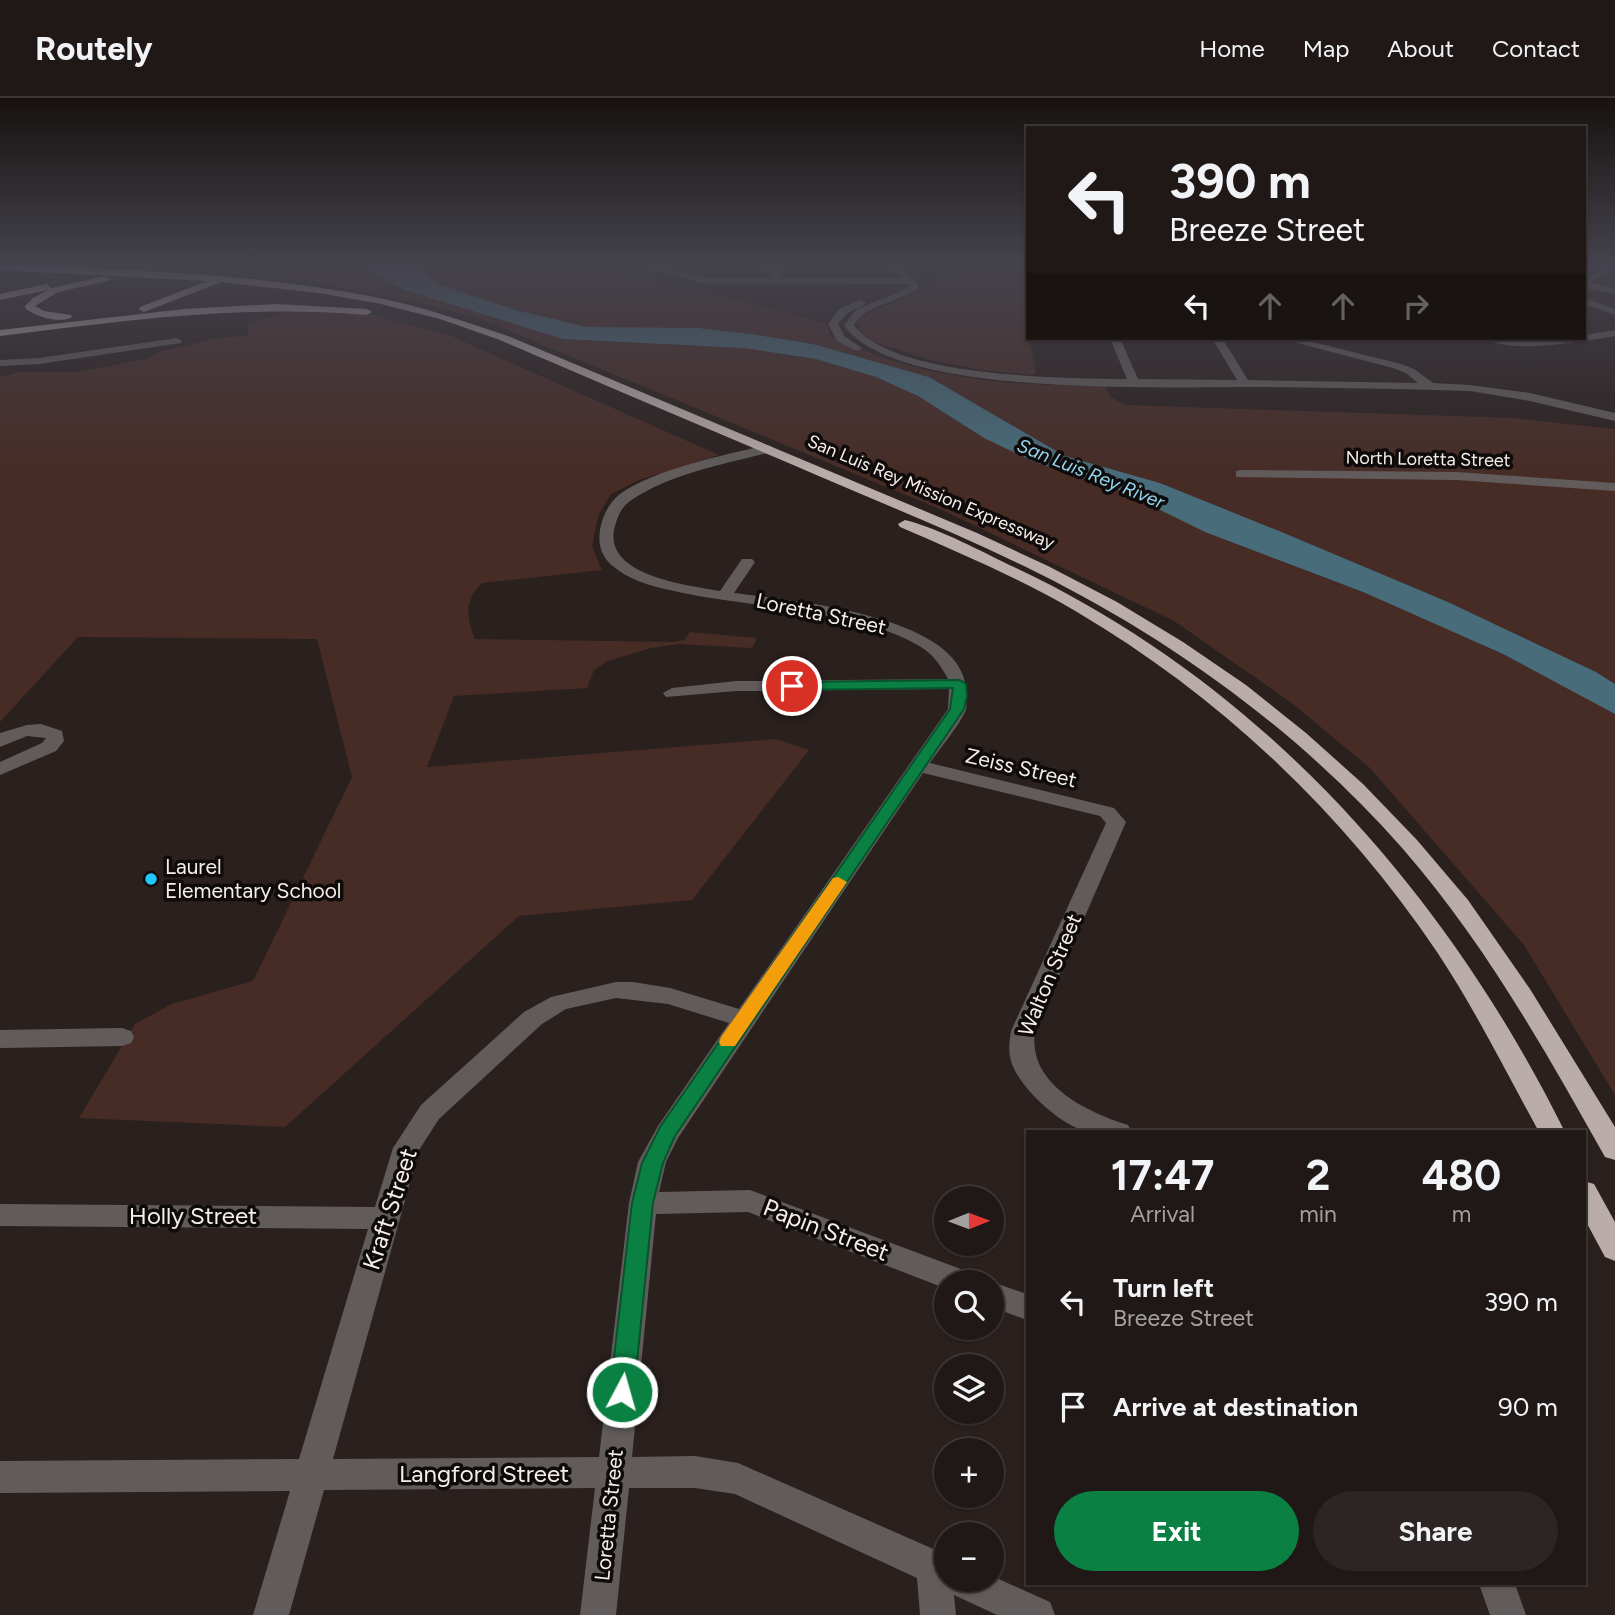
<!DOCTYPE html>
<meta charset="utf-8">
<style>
body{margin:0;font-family:Figtree,sans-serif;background:#2d2523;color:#f1f3f6;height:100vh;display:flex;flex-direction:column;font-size:26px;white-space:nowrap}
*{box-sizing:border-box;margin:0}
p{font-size:23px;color:#a2a0a1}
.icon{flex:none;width:38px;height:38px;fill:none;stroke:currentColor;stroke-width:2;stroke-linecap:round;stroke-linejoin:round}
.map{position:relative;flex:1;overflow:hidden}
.details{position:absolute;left:1026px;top:1032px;width:560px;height:455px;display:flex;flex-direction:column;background:#201816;border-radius:0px;box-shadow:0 2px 5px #0004,0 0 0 2px #3d3735}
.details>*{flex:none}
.guide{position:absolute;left:1026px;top:28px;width:560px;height:214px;border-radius:0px;box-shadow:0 2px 5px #0004,0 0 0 2px #3d3735;background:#201816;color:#f1f3f6;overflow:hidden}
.needle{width:46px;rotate:89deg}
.buttons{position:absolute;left:934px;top:1088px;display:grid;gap:14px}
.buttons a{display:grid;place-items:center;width:70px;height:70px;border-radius:50%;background:#201816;box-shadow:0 2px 5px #0004,0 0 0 2px #3d3735;font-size:35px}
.pin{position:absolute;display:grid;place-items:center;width:60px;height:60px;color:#fff;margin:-30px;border:4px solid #fff;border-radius:50%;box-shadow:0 2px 7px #0007}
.me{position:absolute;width:77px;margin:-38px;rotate:6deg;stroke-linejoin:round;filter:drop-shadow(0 0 5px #0008)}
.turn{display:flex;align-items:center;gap:24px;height:147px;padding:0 28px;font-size:32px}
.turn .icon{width:91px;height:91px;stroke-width:2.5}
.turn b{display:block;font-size:49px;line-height:60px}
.lanes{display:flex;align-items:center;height:66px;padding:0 28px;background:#0003;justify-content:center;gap:35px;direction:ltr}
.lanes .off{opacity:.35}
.eta{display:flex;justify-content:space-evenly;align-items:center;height:119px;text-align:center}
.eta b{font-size:42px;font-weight:700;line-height:49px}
.primary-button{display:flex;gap:14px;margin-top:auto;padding:14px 28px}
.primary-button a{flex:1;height:80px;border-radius:42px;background:#0b8043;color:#fff;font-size:28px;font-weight:700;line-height:80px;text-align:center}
.primary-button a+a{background:#2d2523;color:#f1f3f6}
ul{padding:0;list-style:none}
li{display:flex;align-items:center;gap:21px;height:105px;padding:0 28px}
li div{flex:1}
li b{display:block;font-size:26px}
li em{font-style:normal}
header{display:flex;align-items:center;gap:42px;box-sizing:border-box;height:98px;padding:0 35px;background:#201816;border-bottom:2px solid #3d3735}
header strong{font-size:33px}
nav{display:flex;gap:38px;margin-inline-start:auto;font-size:24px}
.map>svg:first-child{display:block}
</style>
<header>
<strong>Routely</strong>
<nav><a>Home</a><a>Map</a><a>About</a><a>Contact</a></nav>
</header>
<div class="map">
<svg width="1615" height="1517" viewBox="0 0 1615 1517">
<rect width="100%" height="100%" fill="#2a201e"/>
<!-- green -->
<g fill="#472c26">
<path d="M210 164H368L367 168 407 193 563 241 744 250 816 261 876 279 918 298 984 340 1117 391 1205 434 1363 494 1503 556 1609 611 1615 616V997L1524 847 1370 670 1293 606 1174 523 942 412 478 220 412 203 290 180 158 173Z"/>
<path d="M411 164H450L489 170 479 164H560L574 169 601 172 702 193 826 225 830 237C915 281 1010 288 1105 288L1110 299 1126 307 1513 320 1615 331V586L1596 574 1448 504 1284 435 1160 385 1065 358 929 279 813 246 751 236 698 230 612 231 587 229 545 220 438 186Z"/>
<path d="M994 165 1027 170V209L1024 210 1036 277 980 272 926 261 869 242 860 233 858 223 868 215 909 198 937 182Z"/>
<path d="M300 210 360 214 446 236 719 357 639 382 611 396 598 418 592 449 602 472 482 485C464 502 466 520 475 541L673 544 684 542 690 534 757 540 752 550 678 546 651 550 608 563 594 572 587 590 454 598 427 669 776 641 809 652 692 802 519 818 285 1029 79 1020 135 926 172 906 253 883 352 679 317 541 78 539 0 624V279L21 274H77L146 261 159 254 216 240 248 238V226Z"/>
</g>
<!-- water -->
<path fill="#496c7b" d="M368 164H411L438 186 520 213 587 229 698 230 751 236 813 246 929 279 1065 358 1160 385 1284 435 1448 504 1596 574 1615 586V616L1503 556 1363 494 1205 434 1117 391 1032 363 984 340 918 298 876 279 816 261 744 250 563 241 408 193 376 178 367 168Z"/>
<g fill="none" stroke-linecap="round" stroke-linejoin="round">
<!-- minor -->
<g fill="#615c5b" fill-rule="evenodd">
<path d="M628 164H642L702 179 772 180V174L745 164H758L780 170 782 180H903L899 175 865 164C889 164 902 168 918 186V190C899 205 868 205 854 227 892 280 1065 280 1127 281L1110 240H1120L1138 281 1237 282 1212 240H1222L1248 282 1418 285 1406 275 1393 270 1279 240H1296L1401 266 1414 271 1433 285 1470 287 1530 295 1615 315V323L1530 303 1470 293C1401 291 1332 290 1264 289 1175 288 895 302 844 227L857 211 904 192 910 188 908 186 702 185Z"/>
<path d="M1615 166V172L1589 185 1615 190V196L1584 190V181Z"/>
<path d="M1584 200 1615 211V217L1584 206Z"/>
<path d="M861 202 866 205 864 207 847 215 838 226 845 239 862 250 857 253 837 243 828 226 839 211Z"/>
<path d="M1615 232V238C1584 243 1510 257 1484 240H1584V237Z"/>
<path d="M177 240 182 243 181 245 39 266 0 268V262L39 260Z"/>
<path d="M766 347 771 348V354C725 366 673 375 633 401 621 408 617 419 614 432 606 478 687 487 720 493L742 461H752L755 464 734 495C791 503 969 517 966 596 966 601 967 607 966 612 959 628 940 650 930 665L1114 710 1126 724 1035 933C1027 986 1086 1014 1128 1027L1132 1034C1119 1035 1101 1037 1088 1034 1061 1028 1021 991 1012 966 1008 955 1009 944 1011 933L1106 725 1100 718 923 675 678 1040 666 1064 659 1094 750 1092 974 1176 979 1185H947V1191L748 1114 656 1116 632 1359 695 1358 738 1365 947 1457V1482H992V1478L1050 1504 1055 1517H997L954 1497 956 1517H920L917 1480 735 1396 695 1390H629L616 1517H580L595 1390 324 1392 289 1517H253L290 1393 0 1395V1363L299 1361 368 1131 0 1128V1106L375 1109 393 1050 421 1007 524 914 551 899 616 884H633L670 890 739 911 948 611 949 591 736 593 666 599 663 595 672 590 736 583 948 581C941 568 934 557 921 549 864 513 751 509 683 495 660 490 633 485 614 469 600 458 597 444 601 427 604 415 610 404 620 396 657 370 722 358 766 347ZM616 900 668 906 729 925 658 1028 638 1064 629 1105 599 1359 333 1361 419 1052 439 1021 542 926 566 911Z"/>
<path d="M1241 372 1456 374 1615 385V393L1456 382 1236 379V373Z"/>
<path d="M41 626 62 633 64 643 56 653 0 677V664L42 645 46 640 27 638 0 649V635L27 627Z"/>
<path d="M122 930 131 933 134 939 131 945 122 948 0 950V932Z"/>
<path d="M992 1184 1027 1196V1222L992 1209V1185H988Z"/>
<path d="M1479 1486H1515L1526 1517H1490Z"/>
</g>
<!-- highway -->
<g fill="#b9aca9" fill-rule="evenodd">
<path d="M0 166C127 172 255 175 380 200 424 209 466 224 508 238L977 435 1048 468 1117 504 1183 544 1246 587 1306 635 1363 686 1417 742 1468 802 1530 891 1615 1029V1062L1605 1059C1545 952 1484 844 1403 751 1301 635 1173 542 1036 474 966 439 893 410 821 379 714 333 607 288 500 242L440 221 381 206 319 195 221 184 144 214 139 211 140 209 207 183 0 172Z"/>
<path d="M105 178 110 181 108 183 58 194 35 208 44 213 71 217 72 219C60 226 37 219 26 211L25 208 33 200 48 192 0 202V196L47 186 51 190Z"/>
<path d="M276 206 367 211 372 214 367 217C243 206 123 223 0 238V232L184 211Z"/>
<path d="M905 422C941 431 982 454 1016 470 1262 586 1446 794 1565 1034H1539C1506 974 1475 911 1437 854 1344 716 1221 599 1077 514 1021 481 960 455 900 429L898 426Z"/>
<path d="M1584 1083 1594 1086 1615 1124V1163L1605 1159 1584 1120Z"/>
</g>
</g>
<!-- sky -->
<linearGradient id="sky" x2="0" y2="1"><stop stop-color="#171210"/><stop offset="0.44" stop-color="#44424c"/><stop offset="1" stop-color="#44424c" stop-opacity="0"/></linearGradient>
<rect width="1615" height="376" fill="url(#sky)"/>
<!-- route -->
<path fill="#0b8043" stroke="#07532c" stroke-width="2" d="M960 582 966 586 967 598 964 611 675 1038 663 1065 653 1105 634 1294 630 1302 622 1305 613 1302 610 1294 632 1105 642 1065 660 1029 950 611 953 590 792 592 785 588 792 584Z"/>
<!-- slow -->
<path fill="#f59e0b" d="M838 779 847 784 735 948H721L719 944 721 939 833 780Z"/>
<!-- markers -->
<circle fill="#20c9fd" stroke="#0f0b0a" stroke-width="2.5" cx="151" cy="781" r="7"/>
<g text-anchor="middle" stroke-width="7" stroke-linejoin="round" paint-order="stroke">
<!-- far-street labels -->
<g font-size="18" fill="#f5eeec" stroke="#0f0b0a">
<text transform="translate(1428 361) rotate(1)" y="6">North Loretta Street</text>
<text transform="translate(931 394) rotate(23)" y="6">San Luis Rey Mission Expressway</text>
</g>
<!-- far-water labels -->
<g font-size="19" font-style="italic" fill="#93d6f1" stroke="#0f0b0a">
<text transform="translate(1091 375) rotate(22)" y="7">San Luis Rey River</text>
</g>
<!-- street labels -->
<g font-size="21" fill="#f5eeec" stroke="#0f0b0a">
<text transform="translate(821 516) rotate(12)" y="7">Loretta Street</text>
<text transform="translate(1021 670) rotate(13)" y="7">Zeiss Street</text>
<text transform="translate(1050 877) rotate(-67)" y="7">Walton Street</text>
<text transform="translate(609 1417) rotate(-84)" y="7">Loretta Street</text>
</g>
<!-- poi labels -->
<g font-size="21" fill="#f5eeec" stroke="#0f0b0a" text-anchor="start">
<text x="165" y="776">Laurel<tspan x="165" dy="24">Elementary School</tspan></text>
</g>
<!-- near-street labels -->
<g font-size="24" fill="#f5eeec" stroke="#0f0b0a">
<text transform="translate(390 1111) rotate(-72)" y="8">Kraft Street</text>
<text x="193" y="1126">Holly Street</text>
<text transform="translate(826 1132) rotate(21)" y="8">Papin Street</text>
<text x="484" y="1384">Langford Street</text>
</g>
</g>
</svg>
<div class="buttons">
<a><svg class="needle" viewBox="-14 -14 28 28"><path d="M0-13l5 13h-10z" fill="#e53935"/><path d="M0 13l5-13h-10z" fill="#a2a0a1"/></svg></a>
<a><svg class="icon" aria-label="search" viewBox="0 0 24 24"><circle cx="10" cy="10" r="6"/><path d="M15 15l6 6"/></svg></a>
<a><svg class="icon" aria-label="layers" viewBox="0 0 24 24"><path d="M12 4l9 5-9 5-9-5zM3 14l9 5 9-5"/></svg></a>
<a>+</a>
<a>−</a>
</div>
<div class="pin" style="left:792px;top:588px;background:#d93025"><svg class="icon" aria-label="arrive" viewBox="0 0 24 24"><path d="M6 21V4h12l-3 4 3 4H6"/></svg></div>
<svg class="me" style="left:622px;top:1294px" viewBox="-20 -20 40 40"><circle r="17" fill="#0b8043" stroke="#fff" stroke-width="3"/><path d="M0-11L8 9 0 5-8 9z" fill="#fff"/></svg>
<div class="guide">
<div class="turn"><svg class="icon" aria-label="left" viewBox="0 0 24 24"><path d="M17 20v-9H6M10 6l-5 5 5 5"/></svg><div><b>390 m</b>Breeze Street</div></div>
<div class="lanes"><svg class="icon" aria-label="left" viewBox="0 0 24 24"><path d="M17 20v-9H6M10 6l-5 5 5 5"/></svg><svg class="icon off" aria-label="ahead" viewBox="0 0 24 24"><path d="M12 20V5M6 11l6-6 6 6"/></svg><svg class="icon off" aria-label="ahead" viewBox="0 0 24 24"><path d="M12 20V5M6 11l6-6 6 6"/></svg><svg class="icon off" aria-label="right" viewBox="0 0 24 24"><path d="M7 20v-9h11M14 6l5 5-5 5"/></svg></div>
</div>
<section class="details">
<div class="eta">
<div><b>17:47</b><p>Arrival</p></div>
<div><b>2</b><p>min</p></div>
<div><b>480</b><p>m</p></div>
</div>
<ul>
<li><svg class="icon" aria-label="left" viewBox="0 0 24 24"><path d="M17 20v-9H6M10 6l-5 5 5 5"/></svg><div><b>Turn left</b><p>Breeze Street</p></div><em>390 m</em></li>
<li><svg class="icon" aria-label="arrive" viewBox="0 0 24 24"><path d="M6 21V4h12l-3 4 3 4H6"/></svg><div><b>Arrive at destination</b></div><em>90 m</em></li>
</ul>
<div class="primary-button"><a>Exit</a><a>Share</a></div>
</section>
</div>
